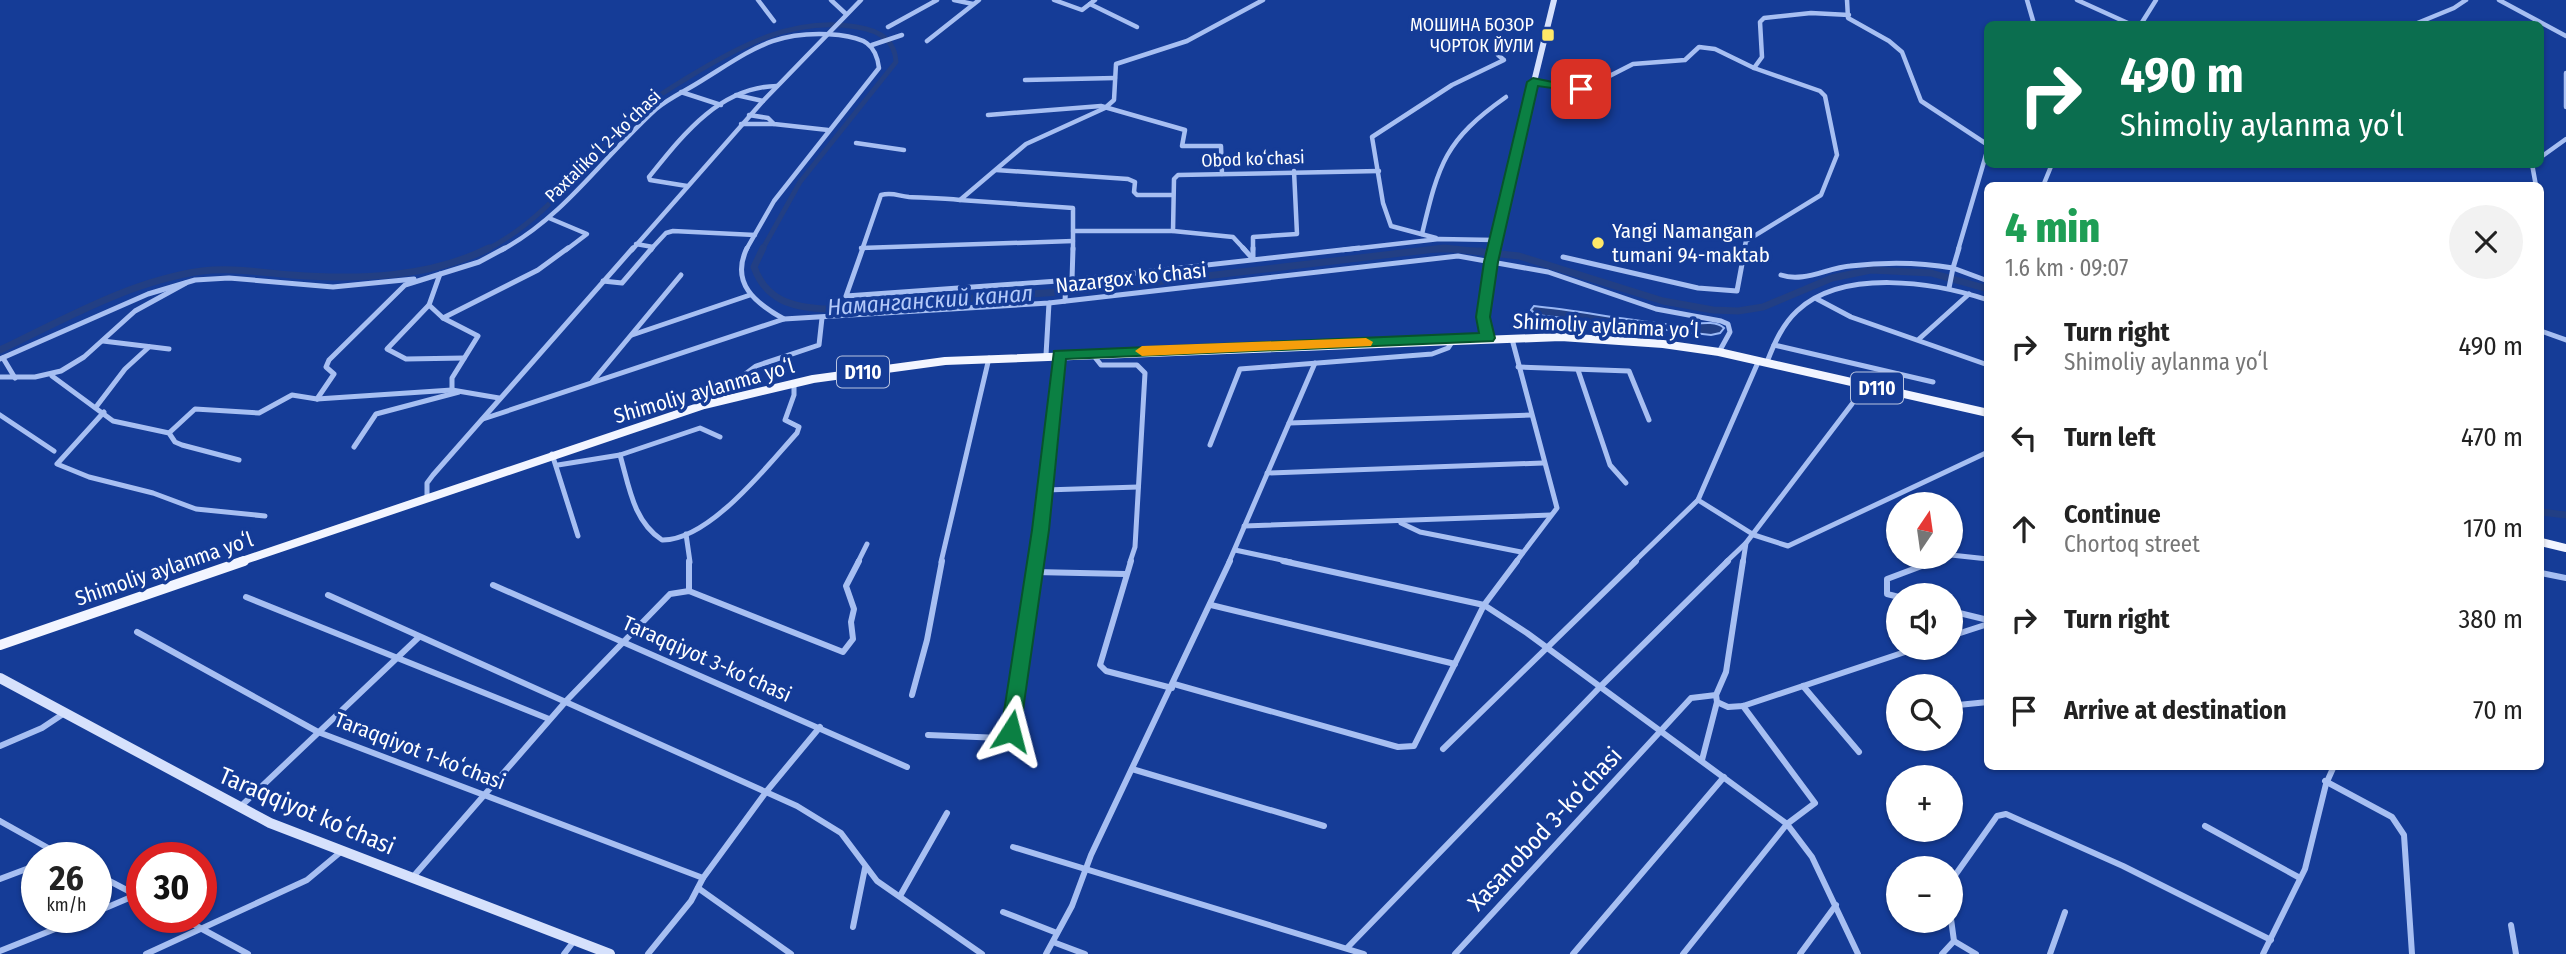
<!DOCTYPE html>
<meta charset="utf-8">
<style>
body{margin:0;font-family:"Fira Sans Condensed",sans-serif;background:#f2f2f2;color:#222;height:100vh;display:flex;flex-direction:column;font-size:26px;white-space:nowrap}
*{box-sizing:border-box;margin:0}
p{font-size:23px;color:#767676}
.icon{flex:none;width:38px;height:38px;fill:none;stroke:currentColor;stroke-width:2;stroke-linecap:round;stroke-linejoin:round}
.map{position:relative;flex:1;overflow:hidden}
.drawer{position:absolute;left:1984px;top:182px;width:560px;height:588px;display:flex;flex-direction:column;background:#fff;border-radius:10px;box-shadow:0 2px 5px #0004}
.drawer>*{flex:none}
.hud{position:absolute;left:1984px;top:21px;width:560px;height:147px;border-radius:10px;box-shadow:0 2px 5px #0004;background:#0b6e4f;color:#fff;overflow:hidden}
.needle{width:46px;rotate:13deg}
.controls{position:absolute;left:1886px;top:492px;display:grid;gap:14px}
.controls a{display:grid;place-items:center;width:77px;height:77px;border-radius:50%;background:#fff;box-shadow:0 2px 5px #0004;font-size:35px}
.speed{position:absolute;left:21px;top:842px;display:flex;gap:14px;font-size:35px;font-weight:700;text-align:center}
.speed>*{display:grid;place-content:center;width:91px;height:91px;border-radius:50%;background:#fff;box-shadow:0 2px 5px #0004;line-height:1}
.speed small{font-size:18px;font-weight:400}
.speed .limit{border:10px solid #d22;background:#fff;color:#111}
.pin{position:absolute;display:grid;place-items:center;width:60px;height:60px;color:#fff;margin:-30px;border-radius:14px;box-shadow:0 4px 10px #0006}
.me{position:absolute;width:77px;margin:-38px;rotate:9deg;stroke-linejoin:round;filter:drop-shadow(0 0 5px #0008)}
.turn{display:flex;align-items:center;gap:24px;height:147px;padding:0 21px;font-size:32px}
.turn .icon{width:91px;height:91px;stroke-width:2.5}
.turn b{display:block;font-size:49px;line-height:60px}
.round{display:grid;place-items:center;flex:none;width:74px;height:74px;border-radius:37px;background:#f2f2f2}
.head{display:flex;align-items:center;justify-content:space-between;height:119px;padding:0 21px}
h1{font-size:42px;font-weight:800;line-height:52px;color:#1e9e55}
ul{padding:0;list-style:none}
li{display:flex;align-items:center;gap:21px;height:91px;padding:0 21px}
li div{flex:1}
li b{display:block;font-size:26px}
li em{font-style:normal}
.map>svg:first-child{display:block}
</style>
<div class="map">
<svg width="2566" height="954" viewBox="0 0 2566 954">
<rect width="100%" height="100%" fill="#153c97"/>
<!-- water -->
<path fill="#223f84" stroke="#9ab8f5" stroke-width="2" d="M1534 306C1582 311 1629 321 1677 325 1691 326 1714 318 1724 328L1720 333 1711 335 1537 315 1531 310Z"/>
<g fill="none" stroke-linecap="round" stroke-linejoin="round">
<!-- canal-far1 -->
<g stroke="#223f84" stroke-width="5">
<path d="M486 250C549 218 585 161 635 114 650 100 669 89 687 78 739 46 794 16 857 27 877 30 895 39 896 62L800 182 762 250"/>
<path d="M1429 250H1481"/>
</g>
<!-- canal -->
<g stroke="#223f84" stroke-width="7">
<path d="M763 248 754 267C766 300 791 307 824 309L1087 290 1444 248 1519 256 1663 301 1713 310 1738 311 1763 307 1832 278 1871 270 1931 273 1988 289"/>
<path d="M0 350C65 319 130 281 202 271 232 267 262 273 292 275 357 280 429 278 489 248"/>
<path d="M2541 512 2566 515"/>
</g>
<!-- street-far2 -->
<g stroke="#a7bff2" stroke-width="4.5">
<path d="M758 0 774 21"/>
<path d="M831 0 846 14"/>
<path d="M954 0 973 4"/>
<path d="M1054 0 1082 10 1095 0"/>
<path d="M1263 0 1187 41 1116 64 1114 100 1105 108 1026 144 960 200 1073 208V231H1173L1174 179 1178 175 1379 171"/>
<path d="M1847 0 1848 18 1889 41 1902 52 1921 101 1988 145"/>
<path d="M2027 0 2034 24"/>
<path d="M2077 0 2130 24"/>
<path d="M2499 0 2566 36"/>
<path d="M1090 4 1137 27"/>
<path d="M2141 24 2156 0"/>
<path d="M2415 24 2454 8 2466 0"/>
<path d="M888 27 937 0"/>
<path d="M927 41 979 0"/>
<path d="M872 45 902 35"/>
<path d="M2566 73V107"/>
<path d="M1025 80 1115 78"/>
<path d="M1533 82 1584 89 1633 64 1685 60 1699 47 1715 49 1754 68 1762 57 1760 22 1764 18 1811 13 1849 15"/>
<path d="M681 92 721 105"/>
<path d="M736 95 763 101"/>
<path d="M749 115 768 118 774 124 828 130"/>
<path d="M988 115 1101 106 1185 130 1182 146H1221L1222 174"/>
<path d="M741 124H774"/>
<path d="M856 143 904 150"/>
<path d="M2541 157 2566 139"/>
<path d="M2532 164 2536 186"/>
<path d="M996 170 1128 179 1135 182 1134 192 1137 195H1173"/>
<path d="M687 186 650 180 649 177C682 136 719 87 777 86"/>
<path d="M2043 186 2052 164"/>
<path d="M549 218 587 234 566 250"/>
<path d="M1173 231 1233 237 1245 250"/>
<path d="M1422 234C1439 163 1445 140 1506 97"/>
<path d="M1436 238 1391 226 1383 203 1372 137 1452 85 1504 60 1498 55"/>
<path d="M636 244 653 247 666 233 673 231 755 235"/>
<path d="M861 248 1073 241"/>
<path d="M502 250C565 216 604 156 656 109 669 98 687 90 701 81 753 49 776 29 839 35 863 38 876 43 879 68L774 201 746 250"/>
<path d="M632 250 763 101 861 0"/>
<path d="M651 250 653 247"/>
<path d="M862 250 881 195C893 192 898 196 909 197 926 198 942 198 960 200"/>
<path d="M1073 250V231"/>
<path d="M1253 250V237L1297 234 1294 171"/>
<path d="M1343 250 1439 239 1495 240"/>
<path d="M1744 250 1746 241 1821 195 1837 155 1825 96 1820 91 1754 68"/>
<path d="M1958 250 1988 148"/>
</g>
<!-- street-far1 -->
<g stroke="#a7bff2" stroke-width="5">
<path d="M747 248C730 283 755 303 784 319L1049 303 1458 256 1548 272 1656 309 1721 321 1728 324 1730 332 1719 352"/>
<path d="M863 248 846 296 1072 280"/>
<path d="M1073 248 1072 280 1359 248"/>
<path d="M1243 248 1253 259"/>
<path d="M1253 248V259"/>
<path d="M1959 248 1953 268 1988 281"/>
<path d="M1563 257 1698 288 1737 291 1745 248"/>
<path d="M440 274 429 305 443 318 478 336 452 378V390"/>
<path d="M1781 275C1803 283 1827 268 1850 266 1884 262 1919 262 1953 268L1949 288"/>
<path d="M603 281 622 283 652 248"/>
<path d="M1817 299 1851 317 1988 365"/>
<path d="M1065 301 1066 280"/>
<path d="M429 305 387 349 406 359 464 358"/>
<path d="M443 318 538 270 568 248"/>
<path d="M2541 331 2566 340"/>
<path d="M632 335 750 295"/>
<path d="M1512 339 1557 508 1516 562"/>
<path d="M1919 339 1969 294"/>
<path d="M103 341 169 349"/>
<path d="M1774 345 1933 382"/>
<path d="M1046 355 1049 303"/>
<path d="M1094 356 1101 365H1137L1145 373 1135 547 1130 562"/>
<path d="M3 358 15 378"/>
<path d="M0 359 148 294 195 280 229 278 333 287 414 279"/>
<path d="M1767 362C1774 344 1782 325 1797 311 1843 268 1934 282 1988 300"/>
<path d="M1518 367 1629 371 1649 420"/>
<path d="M1578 370 1610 465 1626 483"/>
<path d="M52 376 113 421 169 433 175 442 182 445 239 460"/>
<path d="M0 377H35L61 371 84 357 135 311 186 283"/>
<path d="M592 382 681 275"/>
<path d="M317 399 334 374 326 367 329 360 405 285 479 262 505 248"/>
<path d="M708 402 756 366 819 345 822 318"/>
<path d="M96 407 125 369 149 347"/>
<path d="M104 412 57 464 89 477 153 493 196 509 265 516"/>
<path d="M0 415 54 451"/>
<path d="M483 419 784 319"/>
<path d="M1289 423 1531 415"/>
<path d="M169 433 195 409 259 413 292 395 317 399 452 390 499 398"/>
<path d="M1210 445 1240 369 1432 354 1448 348 1452 342"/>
<path d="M354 447 376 414 459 392"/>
<path d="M552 454 578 536"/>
<path d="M620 455C629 486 633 521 662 540 709 541 767 466 797 433L799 427 785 420 794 395V383"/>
<path d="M558 465 620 455 700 428 720 437"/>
<path d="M1267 473 1543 463"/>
<path d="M1045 490 1138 487"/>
<path d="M427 498V483L433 475 633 248"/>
<path d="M1698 500 1754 535 1788 546 1988 452"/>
<path d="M1401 523 1420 532 1521 552"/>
<path d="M1244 526 1551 515"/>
<path d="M686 534 690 562"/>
<path d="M1235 550 1291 562"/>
<path d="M1951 555 1988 559"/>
<path d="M858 562 867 544"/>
<path d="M941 562 989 358"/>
<path d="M1036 562 1060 355"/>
<path d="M1229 562 1315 363"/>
<path d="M1634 562 1698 500 1759 360"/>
<path d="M1726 562 1746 543"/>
<path d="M1743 562 1746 543 1852 404"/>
<path d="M1931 562 1947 556"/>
</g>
<!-- street -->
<g stroke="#a7bff2" stroke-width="6">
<path d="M1131 561 1100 665 1106 671 1172 688"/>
<path d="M1283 561 1484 605 1527 633 1787 824 1812 857 1858 954"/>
<path d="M1035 572 1125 574"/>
<path d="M2541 573 2566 578"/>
<path d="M493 585 907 767"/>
<path d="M689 591V561"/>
<path d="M328 595 797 806 841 833 877 881 982 954"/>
<path d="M246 597 549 719"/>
<path d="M1899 597 1887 594V579L1935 561"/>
<path d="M1211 605 1455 664"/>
<path d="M1951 611 1988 620"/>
<path d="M137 632 318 732 703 878"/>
<path d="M1951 636 1988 624"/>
<path d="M1174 684 1398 747 1414 746 1484 605 1517 561"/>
<path d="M1803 686 1859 752"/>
<path d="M912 695 927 640 942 561"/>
<path d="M1716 695 1717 702 1728 707 1743 706 1917 648"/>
<path d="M1958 705 1988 702"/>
<path d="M928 735 1001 738 1011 731 1036 561"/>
<path d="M0 746 42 728 63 714"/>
<path d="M1443 749 1636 561"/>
<path d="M1702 760 1717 702"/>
<path d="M1132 769 1324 826"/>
<path d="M2325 781 2392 817 2404 835 2412 954"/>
<path d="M239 808 419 637"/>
<path d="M0 821 66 858"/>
<path d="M2205 826 2300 878"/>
<path d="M1013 847 1364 954"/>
<path d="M96 874 142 898"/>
<path d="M412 878 567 700 670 594 689 591 843 652 853 639 851 622 854 609 846 586 859 561"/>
<path d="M0 879 37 865"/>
<path d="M1951 881 1997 816 2006 814 2123 866 2271 940"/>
<path d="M698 888 791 954"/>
<path d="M900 896 947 813"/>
<path d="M96 912 136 895"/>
<path d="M1003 912 1057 933"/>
<path d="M180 917 248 954"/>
<path d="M2511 925 2516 954"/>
<path d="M853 927 865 868"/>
<path d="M1954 941 1976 954"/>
<path d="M1053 942 1085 954"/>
<path d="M1348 947 1601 686 1728 561"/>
<path d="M0 951 85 917"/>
<path d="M146 954 307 880 343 850"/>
<path d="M564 954 574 941"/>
<path d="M648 954 691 901 703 878 766 792 820 727"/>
<path d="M1046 954 1072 906 1091 855 1230 561"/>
<path d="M1455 954 1691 698 1716 695 1726 672 1743 561"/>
<path d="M1573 954 1724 777"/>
<path d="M1683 954 1787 824 1815 803 1743 706"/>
<path d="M1800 954 1836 905"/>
<path d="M1942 954 1954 941 1951 919"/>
<path d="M2050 954 2065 912"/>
<path d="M2263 954 2305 869 2326 784 2334 766"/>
</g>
<!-- secondary-far2 -->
<path stroke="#d6e1fc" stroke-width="6" d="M1493 250 1554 0"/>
<!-- secondary-far1 -->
<path stroke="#d6e1fc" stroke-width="7" d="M1488 338 1483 317 1493 248"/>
<!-- secondary -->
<path stroke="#d6e1fc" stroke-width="10" d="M0 678 270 823 610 954"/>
<!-- primary-far1 -->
<g stroke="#f2f5ff" stroke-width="8">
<path d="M2541 542 2566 548"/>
<path d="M239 562 704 405 813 379 945 361 1561 337 1663 344 1719 352 1988 413"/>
</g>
<!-- primary -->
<path stroke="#f2f5ff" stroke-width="10" d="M0 645 244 561"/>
</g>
<!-- route -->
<path fill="#0b8043" stroke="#07532c" stroke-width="2" d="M1533 78 1587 89 1581 92 1538 86 1498 262 1490 317 1495 338 1493 341 1066 359 1049 530 1020 731 1017 737H1004L1001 731 1032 530 1054 351 1479 333 1476 317 1484 262 1527 82Z"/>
<!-- slow -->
<path fill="#f59e0b" d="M1366 338 1373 342 1371 346 1142 356 1135 351 1142 346Z"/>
<!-- markers -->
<g fill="#ffe868" stroke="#153c97" stroke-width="2.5">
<rect x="1541" y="28" width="14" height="14" rx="3.5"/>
<circle cx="1598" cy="243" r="7"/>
</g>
<g text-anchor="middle" stroke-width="7" stroke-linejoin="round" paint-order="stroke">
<!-- far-poi labels -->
<g font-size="18" fill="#fff" stroke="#153c97" text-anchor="end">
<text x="1534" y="31">МОШИНА БОЗОР<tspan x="1534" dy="21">ЧОРТОК ЙУЛИ</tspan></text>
</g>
<!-- far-street labels -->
<g font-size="18" fill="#fff" stroke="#153c97">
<text transform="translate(603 146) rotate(-44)" y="6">Paxtalikoʻl 2-koʻchasi</text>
<text transform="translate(1253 159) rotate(-2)" y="6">Obod koʻchasi</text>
</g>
<!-- shield labels -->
<g fill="#153c97" stroke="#b9c4e0" stroke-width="2">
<rect x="837" y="356.5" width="52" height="31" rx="5"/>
<rect x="1851" y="372.5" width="52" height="31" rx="5"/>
</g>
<g font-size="19" font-weight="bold" fill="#fff">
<text x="863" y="379">D110</text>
<text x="1877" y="395">D110</text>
</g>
<!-- poi labels -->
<g font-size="21" fill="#fff" stroke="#153c97" text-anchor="start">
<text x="1612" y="238">Yangi Namangan<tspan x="1612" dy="24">tumani 94-maktab</tspan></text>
</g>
<!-- street labels -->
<g font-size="21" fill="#fff" stroke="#153c97">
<text transform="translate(1131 278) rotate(-6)" y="7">Nazargox koʻchasi</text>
<text transform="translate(1606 326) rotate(3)" y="7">Shimoliy aylanma yoʻl</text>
<text transform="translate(704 391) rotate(-16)" y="7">Shimoliy aylanma yoʻl</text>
<text transform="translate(164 569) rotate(-19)" y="7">Shimoliy aylanma yoʻl</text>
<text transform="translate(707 659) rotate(24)" y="7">Taraqqiyot 3-koʻchasi</text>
<text transform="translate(420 751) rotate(21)" y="7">Taraqqiyot 1-koʻchasi</text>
</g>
<!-- water labels -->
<g font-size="23" font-style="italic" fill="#b4caf9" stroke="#153c97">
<text transform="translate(930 300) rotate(-4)" y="8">Наманганский канал</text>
</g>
<!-- near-street labels -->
<g font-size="24" fill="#fff" stroke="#153c97">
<text transform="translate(307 811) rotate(23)" y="8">Taraqqiyot koʻchasi</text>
<text transform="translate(1545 829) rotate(-47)" y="8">Xasanobod 3-koʻchasi</text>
</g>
</g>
</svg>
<div class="controls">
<a><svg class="needle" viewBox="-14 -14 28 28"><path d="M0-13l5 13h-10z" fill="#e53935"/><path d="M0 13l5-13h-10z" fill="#767676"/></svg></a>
<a><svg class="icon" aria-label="sound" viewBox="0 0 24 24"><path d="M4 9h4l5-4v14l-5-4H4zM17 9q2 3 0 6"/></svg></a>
<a><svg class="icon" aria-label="search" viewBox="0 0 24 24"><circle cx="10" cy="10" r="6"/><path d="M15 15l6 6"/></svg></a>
<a>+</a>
<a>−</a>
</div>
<div class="speed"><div>26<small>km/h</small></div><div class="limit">30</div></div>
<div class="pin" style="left:1581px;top:89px;background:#d93025"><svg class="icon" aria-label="arrive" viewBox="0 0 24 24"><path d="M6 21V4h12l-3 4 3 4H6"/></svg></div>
<svg class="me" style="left:1011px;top:731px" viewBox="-20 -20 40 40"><path d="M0-17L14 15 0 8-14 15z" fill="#0b8043" stroke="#fff" stroke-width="4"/></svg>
<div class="hud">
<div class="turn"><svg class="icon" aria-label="right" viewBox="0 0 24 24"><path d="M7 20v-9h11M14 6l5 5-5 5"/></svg><div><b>490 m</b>Shimoliy aylanma yoʻl</div></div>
</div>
<section class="drawer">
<div class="head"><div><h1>4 min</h1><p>1.6 km · 09:07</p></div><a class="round"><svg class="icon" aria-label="close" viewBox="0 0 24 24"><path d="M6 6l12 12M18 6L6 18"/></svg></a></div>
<ul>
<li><svg class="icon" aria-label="right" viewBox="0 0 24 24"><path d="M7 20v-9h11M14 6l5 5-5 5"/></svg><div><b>Turn right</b><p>Shimoliy aylanma yoʻl</p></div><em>490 m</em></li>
<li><svg class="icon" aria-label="left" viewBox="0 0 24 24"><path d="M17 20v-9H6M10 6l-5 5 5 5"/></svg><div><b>Turn left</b></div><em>470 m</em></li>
<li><svg class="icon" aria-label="ahead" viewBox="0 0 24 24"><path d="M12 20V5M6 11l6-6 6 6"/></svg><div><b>Continue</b><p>Chortoq street</p></div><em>170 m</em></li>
<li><svg class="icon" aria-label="right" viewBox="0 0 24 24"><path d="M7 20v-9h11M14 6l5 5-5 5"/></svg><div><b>Turn right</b></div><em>380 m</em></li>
<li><svg class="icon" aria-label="arrive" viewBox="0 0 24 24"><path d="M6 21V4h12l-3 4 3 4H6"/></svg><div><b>Arrive at destination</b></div><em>70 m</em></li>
</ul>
</section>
</div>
